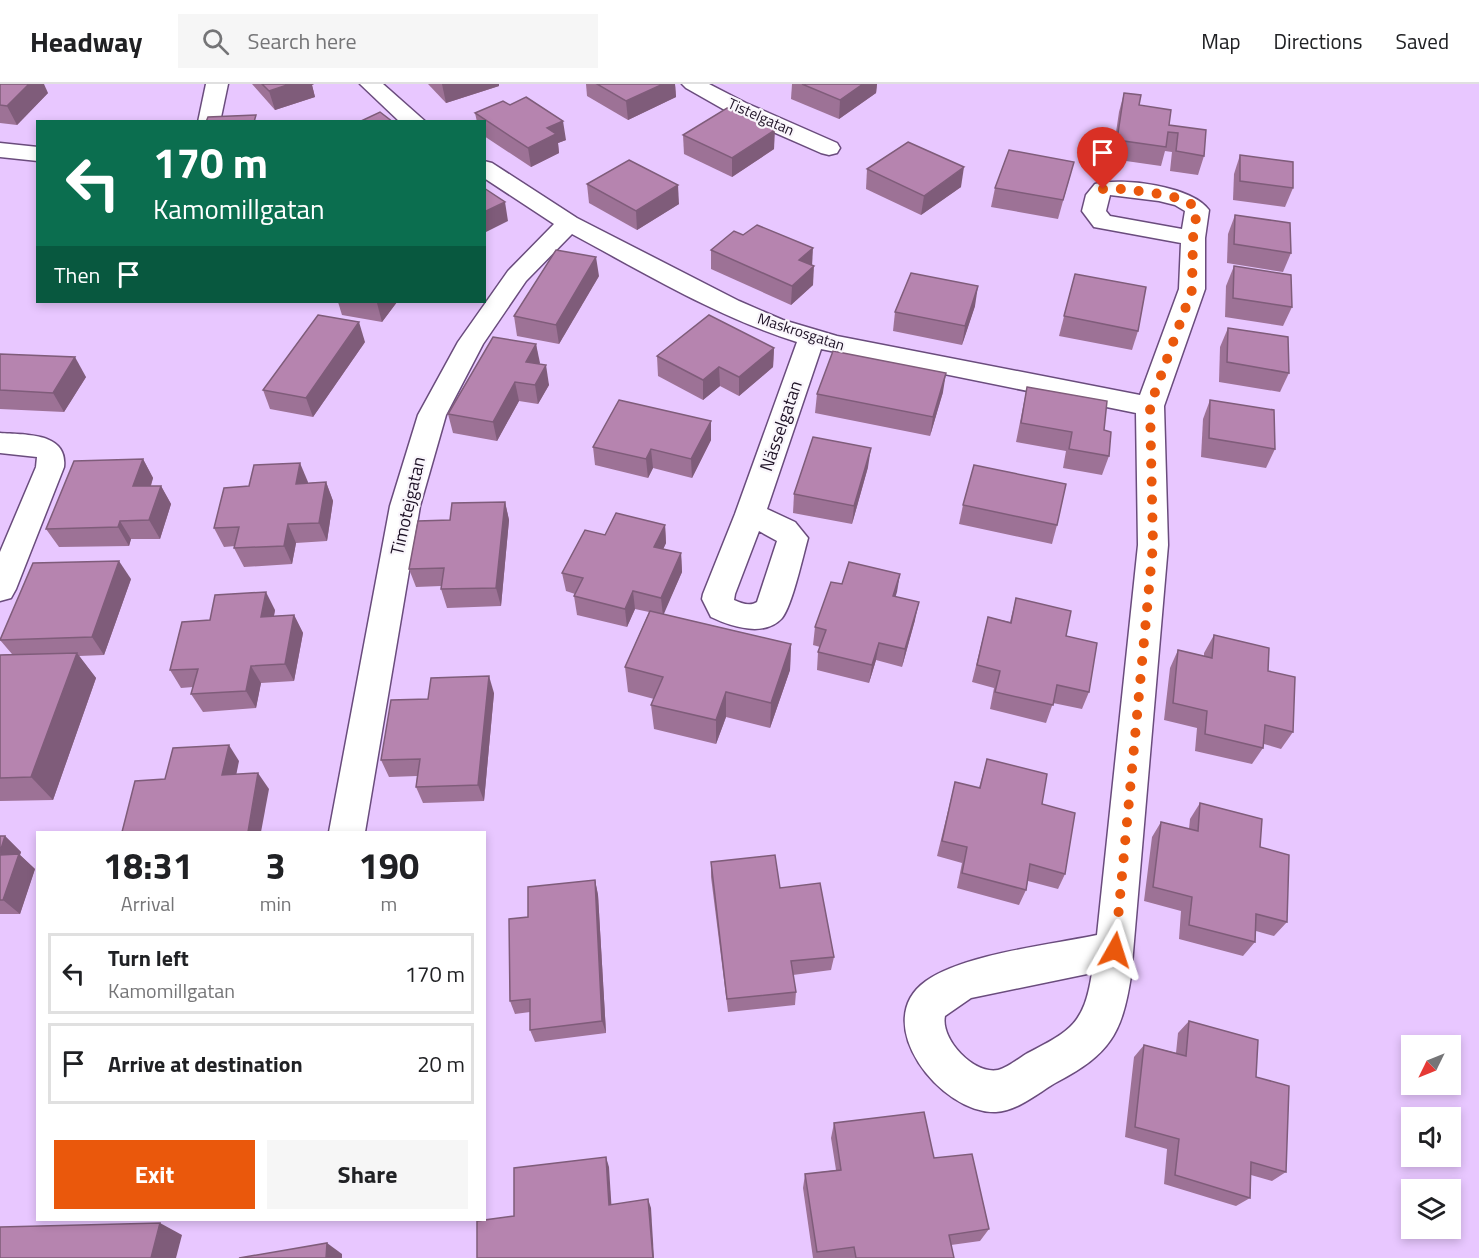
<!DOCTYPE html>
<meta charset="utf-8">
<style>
body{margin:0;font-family:"Titillium Web",sans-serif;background:#f6f6f6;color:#202124;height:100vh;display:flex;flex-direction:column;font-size:22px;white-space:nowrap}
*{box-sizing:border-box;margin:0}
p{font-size:20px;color:#757577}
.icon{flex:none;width:33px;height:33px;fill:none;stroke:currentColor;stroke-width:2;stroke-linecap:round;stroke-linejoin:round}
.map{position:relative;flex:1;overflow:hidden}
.drawer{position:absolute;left:36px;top:747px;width:450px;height:390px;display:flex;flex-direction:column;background:#fff;border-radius:0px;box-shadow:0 3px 9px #0003}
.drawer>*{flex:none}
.banner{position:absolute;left:36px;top:36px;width:450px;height:183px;border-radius:0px;box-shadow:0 3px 9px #0003;background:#0b6e4f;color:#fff;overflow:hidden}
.needle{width:39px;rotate:227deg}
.controls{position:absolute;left:1401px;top:951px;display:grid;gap:12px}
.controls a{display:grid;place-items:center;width:60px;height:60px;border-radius:0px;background:#fff;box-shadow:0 3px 9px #0003;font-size:30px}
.pin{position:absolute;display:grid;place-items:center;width:51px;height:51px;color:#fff;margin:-62px -26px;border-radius:50% 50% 50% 0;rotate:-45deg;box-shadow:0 0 6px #0007}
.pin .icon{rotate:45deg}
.me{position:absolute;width:66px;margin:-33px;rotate:6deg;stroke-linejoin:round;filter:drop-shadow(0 0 4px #0008)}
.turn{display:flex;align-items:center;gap:21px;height:126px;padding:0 18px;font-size:27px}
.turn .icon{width:78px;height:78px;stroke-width:2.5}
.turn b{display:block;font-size:42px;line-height:51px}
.then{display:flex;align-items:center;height:57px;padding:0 18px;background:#0003;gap:12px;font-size:22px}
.eta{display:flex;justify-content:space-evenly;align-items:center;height:102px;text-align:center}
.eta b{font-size:36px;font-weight:700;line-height:42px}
.primary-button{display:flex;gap:12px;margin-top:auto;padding:12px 18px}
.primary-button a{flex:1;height:69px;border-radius:0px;background:#ea580c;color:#fff;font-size:24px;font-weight:700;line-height:69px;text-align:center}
.primary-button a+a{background:#f6f6f6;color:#202124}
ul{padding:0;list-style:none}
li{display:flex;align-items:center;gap:18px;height:81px;margin:0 12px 9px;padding:0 6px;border:3px solid #e0e0e0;border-radius:0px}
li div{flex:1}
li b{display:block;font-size:22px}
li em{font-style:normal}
header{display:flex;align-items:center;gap:36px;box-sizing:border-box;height:84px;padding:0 30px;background:#fff;border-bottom:2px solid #e0e0e0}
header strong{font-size:28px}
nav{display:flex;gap:33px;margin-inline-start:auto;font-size:21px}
.search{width:420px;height:54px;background:#f6f6f6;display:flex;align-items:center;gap:15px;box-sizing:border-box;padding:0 21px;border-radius:0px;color:#757577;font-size:22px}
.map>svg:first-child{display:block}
</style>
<header>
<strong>Headway</strong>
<div class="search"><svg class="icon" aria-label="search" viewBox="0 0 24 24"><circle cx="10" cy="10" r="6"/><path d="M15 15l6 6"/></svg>Search here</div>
<nav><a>Map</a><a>Directions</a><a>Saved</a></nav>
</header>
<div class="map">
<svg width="1479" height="1174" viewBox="0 0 1479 1174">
<rect width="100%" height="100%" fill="#e8c7ff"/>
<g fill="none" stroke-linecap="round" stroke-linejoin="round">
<defs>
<g id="minor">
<path d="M206 0H228L220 38H198Z"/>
<path d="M360 0H383L426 38H400Z"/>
<path d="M682 0H709L746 19 837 59 840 64 837 69 829 71 821 69 730 29 686 4Z"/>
<path d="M0 59 38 63V77L0 73Z"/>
<path d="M484 77 492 79 577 134 739 217 783 236 837 252 1140 311 1179 205 1181 159 1094 143 1082 127 1086 111 1095 100C1122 93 1192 102 1209 126L1205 154V205L1164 322 1168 461 1131 892C1122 950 1110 970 1057 998 1039 1008 1018 1027 996 1028 941 1030 868 938 926 897 965 870 1049 861 1097 851L1138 461 1136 329 821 265 767 425 795 438 808 454C803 472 792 522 782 534 764 554 730 542 711 533L702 515 703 510 735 430 797 258C717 233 645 189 572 150L526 197 483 260 446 331 420 422 365 748H329L390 422 418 331 458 258 508 187 554 140 484 94ZM1110 111 1159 117 1175 121 1185 127 1182 145 1110 132 1106 127ZM759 447 777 457 757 518C750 523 741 519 734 516L735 510ZM1092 889C1084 941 1070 947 1026 970 1018 975 1007 984 998 986 974 991 940 955 945 932L971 914Z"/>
<path d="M0 349C25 351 68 348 64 383L16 505 11 514 0 517V468L36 383 37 373 0 369Z"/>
</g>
</defs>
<!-- minor casing -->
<use href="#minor" stroke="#6a4c7d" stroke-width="3"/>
<!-- minor -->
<use href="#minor" fill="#fff" fill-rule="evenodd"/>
</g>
<!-- wall -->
<g fill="#9d7296">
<path d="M0 0 48 9 17 41 0 39Z"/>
<path d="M252 0H314L312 1 315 13 275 26Z"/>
<path d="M428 0H499V2L446 19Z"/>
<path d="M586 0H675L676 13 628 36 587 12Z"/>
<path d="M792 0H877L876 9 839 35 791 15Z"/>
<path d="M1124 9 1139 21 1169 41 1204 72 1198 91 1170 87 1172 68 1165 67 1161 82 1112 75 1119 28Z"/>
<path d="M475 29 566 56 558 59 559 69 531 83 484 52V38H477Z"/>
<path d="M683 51 774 65 732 93 684 70Z"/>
<path d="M1240 71 1293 104 1285 123 1233 116 1234 90Z"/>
<path d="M1074 78 1058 135 991 123 995 104Z"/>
<path d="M867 85 961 103 921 131 866 105Z"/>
<path d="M587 100 679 120 637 146 589 119Z"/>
<path d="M1235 131 1291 169 1283 188 1227 179 1228 150Z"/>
<path d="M711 166 812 181 813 201 791 221 711 185Z"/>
<path d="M1234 182 1292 223 1283 242 1225 233 1226 202Z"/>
<path d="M1075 190 1138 247 1132 266 1059 252Z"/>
<path d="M599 192 559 260 517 252 514 232Z"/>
<path d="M338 218H397L382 238 342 231Z"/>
<path d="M975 222 962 261 893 247 895 228Z"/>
<path d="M1228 244 1289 289 1280 308 1219 298 1220 263Z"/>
<path d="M365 258 313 333 270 325 263 306Z"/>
<path d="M536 260 539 280 549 301 538 320 519 317 497 357 453 349 448 330Z"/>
<path d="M774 264 773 283 739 312 720 302 703 316 658 292 657 272Z"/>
<path d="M0 270 86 293 64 328 0 325Z"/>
<path d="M1027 303 1104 346 1109 372 1102 391 1063 384 1066 367 1016 358Z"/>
<path d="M943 308 930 352 815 329 817 310Z"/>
<path d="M1210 316 1275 365 1266 384 1201 373 1203 335Z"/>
<path d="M711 356 692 394 653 384 648 394 595 381 593 363Z"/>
<path d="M143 375 153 394 151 402H161L171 420 160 455H131L129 462 59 463 46 445Z"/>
<path d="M868 383 852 440 793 429 794 410Z"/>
<path d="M308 398V399L326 398 333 417 327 457 296 459 292 480 244 483 234 464 235 462 224 463 214 444 249 402Z"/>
<path d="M505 418 509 436 501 522 447 524 441 505V502L416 503 409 485 450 436Z"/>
<path d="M963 421 1057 441 1052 460 959 440Z"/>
<path d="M665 441 666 459 663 465 681 469 682 488 663 530 791 560 790 586 770 644 726 633 716 660 654 645 651 621 654 615 628 608 625 583 649 528 635 525 627 543 577 531 574 512 575 510 566 507 562 489 605 451Z"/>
<path d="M900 490 895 513 915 536 902 583 876 576 869 599 817 586 818 568 820 563 813 561 815 543 842 500Z"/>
<path d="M131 495 104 571 79 572 96 594 53 716 0 717V571L12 570 0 556Z"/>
<path d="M1016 514 1066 552 1089 608 1082 625 1053 619 1046 639 990 625 994 604 972 598 988 533 1010 538Z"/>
<path d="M275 526 274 532 294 531 303 549 294 597 261 599 256 624 203 628 191 610 193 603 181 604 170 586Z"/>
<path d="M1214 551 1268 587 1293 648 1281 665 1264 660 1263 664 1252 680 1195 667 1197 644 1164 636 1170 584 1178 566 1204 572V569Z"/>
<path d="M494 609 484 717 423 719 416 703 417 692 389 693 381 676 428 615Z"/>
<path d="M987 675 1042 720 1065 790 1058 805 1028 797 1026 806 1019 821 957 804 962 779 937 772 955 698 979 704Z"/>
<path d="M1200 719 1260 763 1287 838 1274 852 1256 847 1255 858 1243 872 1179 855 1181 827 1144 817 1152 753 1161 738 1189 745 1190 735Z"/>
<path d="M0 752H5L21 768 20 771 35 785 20 830H0Z"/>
<path d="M711 778 780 804 834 873 831 886 793 891 796 908 795 921 728 928 711 793Z"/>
<path d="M595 796 598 811 606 949 535 958 530 946V928L515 930 510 917 528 833Z"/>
<path d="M1189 937 1256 993 1286 1088 1272 1097 1251 1091 1250 1114 1236 1122 1164 1100 1167 1065 1125 1053 1134 973 1144 961 1176 969 1178 949Z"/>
<path d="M834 1039 934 1074 989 1145 980 1157 951 1161 954 1174H813L803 1104 805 1090 836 1086 831 1054Z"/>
</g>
<!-- shaded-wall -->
<g fill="#7f5c7a">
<path d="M29 0H44L48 9 17 41 7 22Z"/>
<path d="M290 0H314L312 1 315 13 275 26 269 7Z"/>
<path d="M442 0H499V2L446 19Z"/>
<path d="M663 0H675L676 13 628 36 626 17Z"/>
<path d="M863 0H877L876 9 839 35 840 16Z"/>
<path d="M563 37 566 56 558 59 559 69 531 83 528 64 547 44Z"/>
<path d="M775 46 774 65 732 93V74Z"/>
<path d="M964 83 961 103 921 131 924 112Z"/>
<path d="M678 101 679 120 637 146 636 127Z"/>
<path d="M505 118 508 137 484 149V128Z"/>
<path d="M813 164 812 183 799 176Z"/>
<path d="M596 173 599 192 559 260 556 241Z"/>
<path d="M814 182 813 201 791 221 792 202Z"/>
<path d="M978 202 975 222 962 261 965 242Z"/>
<path d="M378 218H397L382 238 377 219Z"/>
<path d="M359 238 365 258 313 333 306 314Z"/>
<path d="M536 260 540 279 530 297 526 278Z"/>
<path d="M774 264 773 283 739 312V293Z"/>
<path d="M75 273 86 293 64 328 53 309Z"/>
<path d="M546 281 549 301 538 320 535 301Z"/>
<path d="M719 283 720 302 703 316V296Z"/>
<path d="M946 289 943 308 930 352 933 333Z"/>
<path d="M515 298 519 317 497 357 493 338Z"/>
<path d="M711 337V356L692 394 691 375Z"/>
<path d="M871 364 868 383 852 440 854 422Z"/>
<path d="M651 365 653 384 648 394 646 375Z"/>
<path d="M143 375 153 394 144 421 133 402Z"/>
<path d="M300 379 308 398 304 419 296 400Z"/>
<path d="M326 398 333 417 327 457 319 439Z"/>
<path d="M161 402 171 420 160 455 149 436Z"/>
<path d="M505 418 509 436 501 522 496 504Z"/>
<path d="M120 437 131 455 129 462 118 443Z"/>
<path d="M288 440 296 459 292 480 284 462Z"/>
<path d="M665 441 666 459 656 481 654 463Z"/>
<path d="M681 469 682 488 663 532 661 514Z"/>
<path d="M119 477 131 495 104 571 92 553Z"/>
<path d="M900 490 897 508 890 530 893 512Z"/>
<path d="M633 507 635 525 627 543 625 525Z"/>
<path d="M266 508 275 526 270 551 261 533Z"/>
<path d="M919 518 915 536 902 583 905 565Z"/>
<path d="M294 531 303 549 294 597 285 580Z"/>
<path d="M879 559 876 576 869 599 872 581Z"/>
<path d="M791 560 790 586 770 644 771 619Z"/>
<path d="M77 569 96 594 53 716 31 693Z"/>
<path d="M251 582 261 599 256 624 246 607Z"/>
<path d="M489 592 494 609 484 717 478 701Z"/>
<path d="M726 608V633L716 660V636Z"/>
<path d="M229 661 239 677 233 707 222 691Z"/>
<path d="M258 689 269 705 261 748H248Z"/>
<path d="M5 752 21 768 20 771 35 785 20 830 3 816 0 768Z"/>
<path d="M595 796 598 811 606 949 602 937Z"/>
<path d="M606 1073 609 1083 612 1130 609 1121Z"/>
<path d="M648 1115 651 1124 654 1174H653Z"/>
<path d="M160 1139 182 1151 176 1174H151Z"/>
<path d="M327 1159 342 1170V1174H326Z"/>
</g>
<!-- building -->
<g fill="#b684af" stroke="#7f5c7a" stroke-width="1.5">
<path d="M0 0H29L7 22 0 21Z"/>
<path d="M262 0H290L269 7Z"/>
<path d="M597 0H663L626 17Z"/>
<path d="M802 0H863L840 16Z"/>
<path d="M1124 9 1141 11 1139 21 1171 26 1169 41 1206 46 1204 72 1176 67 1178 49 1168 48 1166 63 1117 56Z"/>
<path d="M526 13 563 37 547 44 556 50 528 64 475 29 503 17 510 21Z"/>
<path d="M727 24 775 46 732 74 683 51Z"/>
<path d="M380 28 393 38H359Z"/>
<path d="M256 31 254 38H206L208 33Z"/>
<path d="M908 58 964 83 924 112 867 85Z"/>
<path d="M1009 66 1074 78 1063 116 995 104Z"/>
<path d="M1240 71 1293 78V104L1240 97Z"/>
<path d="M629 76 678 101 636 127 587 100Z"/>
<path d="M484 104 505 118 484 128Z"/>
<path d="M1235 131 1290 139 1291 169 1234 160Z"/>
<path d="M757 141 813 164 799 176 814 182 792 202 711 166 734 147 743 151Z"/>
<path d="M556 166 596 173 556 241 514 232Z"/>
<path d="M1234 182 1291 191 1292 223 1233 214Z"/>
<path d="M911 189 978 202 965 242 895 228Z"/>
<path d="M1075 190 1146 203 1138 247 1064 232Z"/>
<path d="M318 231 359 238 306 314 263 306Z"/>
<path d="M709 231 774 264 739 293 719 283 703 296 657 272Z"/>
<path d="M1228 244 1288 253 1289 289 1227 278Z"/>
<path d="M493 253 536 260 526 278 546 281 535 301 515 298 493 338 448 330Z"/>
<path d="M833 267 946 289 933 333 817 310Z"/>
<path d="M0 270 75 273 53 309 0 306Z"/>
<path d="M1027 303 1107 317 1104 346 1111 348 1109 372 1069 365 1072 348 1021 339Z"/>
<path d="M619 316 711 337 691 375 651 365 646 375 593 363Z"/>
<path d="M1210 316 1274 326 1275 365 1209 354Z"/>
<path d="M813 353 871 364 854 422 794 410Z"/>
<path d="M143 375 133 402H161L149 436 120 437 118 443 46 445 74 377Z"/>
<path d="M300 379 296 400 326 398 319 439 288 440 284 462 234 464 239 443 214 444 224 404 249 402 254 381Z"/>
<path d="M974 381 1066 400 1057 441 963 421Z"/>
<path d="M505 418 496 504 441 505 444 484 409 485 418 437 450 436 452 419Z"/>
<path d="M616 429 665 441 654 463 681 469 661 514 633 507 625 525 574 512 583 494 562 489 585 446 605 451Z"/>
<path d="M119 477 92 553 0 556 33 479Z"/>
<path d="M849 478 900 490 893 512 919 518 905 565 879 559 872 581 818 568 826 546 815 543 831 498 842 500Z"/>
<path d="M266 508 261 533 294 531 285 580 251 582 246 607 191 610 198 585 170 586 182 538 210 536 215 511Z"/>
<path d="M1016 514 1071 527 1066 552 1097 559 1089 608 1057 601 1053 621 995 608 1000 587 977 581 988 533 1011 539Z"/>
<path d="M650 527 791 560 771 619 726 608 716 636 651 621 663 593 625 583Z"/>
<path d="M1214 551 1269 564 1268 587 1295 593 1293 648 1265 641 1263 664 1205 650 1207 627 1173 619 1178 566 1212 574Z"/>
<path d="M77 569 31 693 0 694V571Z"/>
<path d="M489 592 478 701 416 703 420 675 381 676 391 616 428 615 431 594Z"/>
<path d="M229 661 222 691 258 689 248 748H122L135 697 165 695 173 664Z"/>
<path d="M987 675 1047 690 1042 720 1075 729 1065 790 1030 780 1026 806 962 789 967 763 942 757 955 698 980 704Z"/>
<path d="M1200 719 1262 735 1260 763 1289 771 1287 838 1256 830 1255 858 1189 841 1192 813 1153 803 1161 738 1198 747Z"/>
<path d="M0 752H5L0 768Z"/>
<path d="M19 770 3 816H0V771Z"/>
<path d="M775 771 780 804 820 799 834 873 791 877 796 908 727 915 711 778Z"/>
<path d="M595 796 602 937 530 946V915L510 917 509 835 528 833V803Z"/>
<path d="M1189 937 1258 956 1256 993 1289 1002 1286 1088 1251 1078 1250 1114 1175 1091 1179 1055 1135 1043 1144 961 1186 972Z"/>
<path d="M924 1028 934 1074 972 1070 989 1145 949 1151 954 1174H856L854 1163 817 1168 805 1090 841 1086 834 1039Z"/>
<path d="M606 1073 609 1121 648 1115 653 1174H477V1137L514 1132V1084Z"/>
<path d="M160 1139 151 1174H0V1143Z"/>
<path d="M327 1159 326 1174H239Z"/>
</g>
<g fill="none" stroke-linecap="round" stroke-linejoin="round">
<!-- route -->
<path stroke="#ea580c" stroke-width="10" stroke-dasharray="0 18" d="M1103 105 1114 104C1133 107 1189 110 1197 126L1193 154 1192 206 1150 322 1153 461 1115 866"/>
</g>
<g text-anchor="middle" stroke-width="4.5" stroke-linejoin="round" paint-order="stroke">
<!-- far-street labels -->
<g font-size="15" fill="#1d1125" stroke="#f9f5fb">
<text transform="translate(761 33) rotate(24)" y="5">Tistelgatan</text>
<text transform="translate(801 248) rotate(18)" y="5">Maskrosgatan</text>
</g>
<!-- street labels -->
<g font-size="18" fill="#1d1125" stroke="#f9f5fb">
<text transform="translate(781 342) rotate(-71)" y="6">Nässelgatan</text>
<text transform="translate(408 422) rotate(-77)" y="6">Timotejgatan</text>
</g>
</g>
</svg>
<div class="controls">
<a><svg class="needle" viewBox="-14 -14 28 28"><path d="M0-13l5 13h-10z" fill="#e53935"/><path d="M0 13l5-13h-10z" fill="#757577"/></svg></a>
<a><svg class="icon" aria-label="sound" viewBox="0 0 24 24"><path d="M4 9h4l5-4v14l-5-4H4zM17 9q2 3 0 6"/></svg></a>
<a><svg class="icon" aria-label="layers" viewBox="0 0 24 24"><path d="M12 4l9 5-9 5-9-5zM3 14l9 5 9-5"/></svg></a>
</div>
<div class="pin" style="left:1103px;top:105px;background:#d93025"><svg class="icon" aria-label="arrive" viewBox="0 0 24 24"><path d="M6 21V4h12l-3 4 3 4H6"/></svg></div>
<svg class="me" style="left:1115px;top:866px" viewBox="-20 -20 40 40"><path d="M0-17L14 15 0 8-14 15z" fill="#ea580c" stroke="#fff" stroke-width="4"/></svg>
<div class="banner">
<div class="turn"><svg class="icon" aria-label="left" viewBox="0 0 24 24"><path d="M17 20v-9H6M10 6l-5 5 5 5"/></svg><div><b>170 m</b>Kamomillgatan</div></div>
<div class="then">Then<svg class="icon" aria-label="arrive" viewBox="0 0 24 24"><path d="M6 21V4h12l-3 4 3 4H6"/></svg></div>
</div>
<section class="drawer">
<div class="eta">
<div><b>18:31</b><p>Arrival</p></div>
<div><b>3</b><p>min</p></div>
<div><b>190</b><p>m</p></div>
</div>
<ul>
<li><svg class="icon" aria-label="left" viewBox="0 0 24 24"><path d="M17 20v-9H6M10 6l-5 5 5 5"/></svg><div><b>Turn left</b><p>Kamomillgatan</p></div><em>170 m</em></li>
<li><svg class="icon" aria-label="arrive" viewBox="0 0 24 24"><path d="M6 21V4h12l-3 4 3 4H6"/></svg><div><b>Arrive at destination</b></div><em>20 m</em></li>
</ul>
<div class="primary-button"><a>Exit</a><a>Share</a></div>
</section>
</div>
